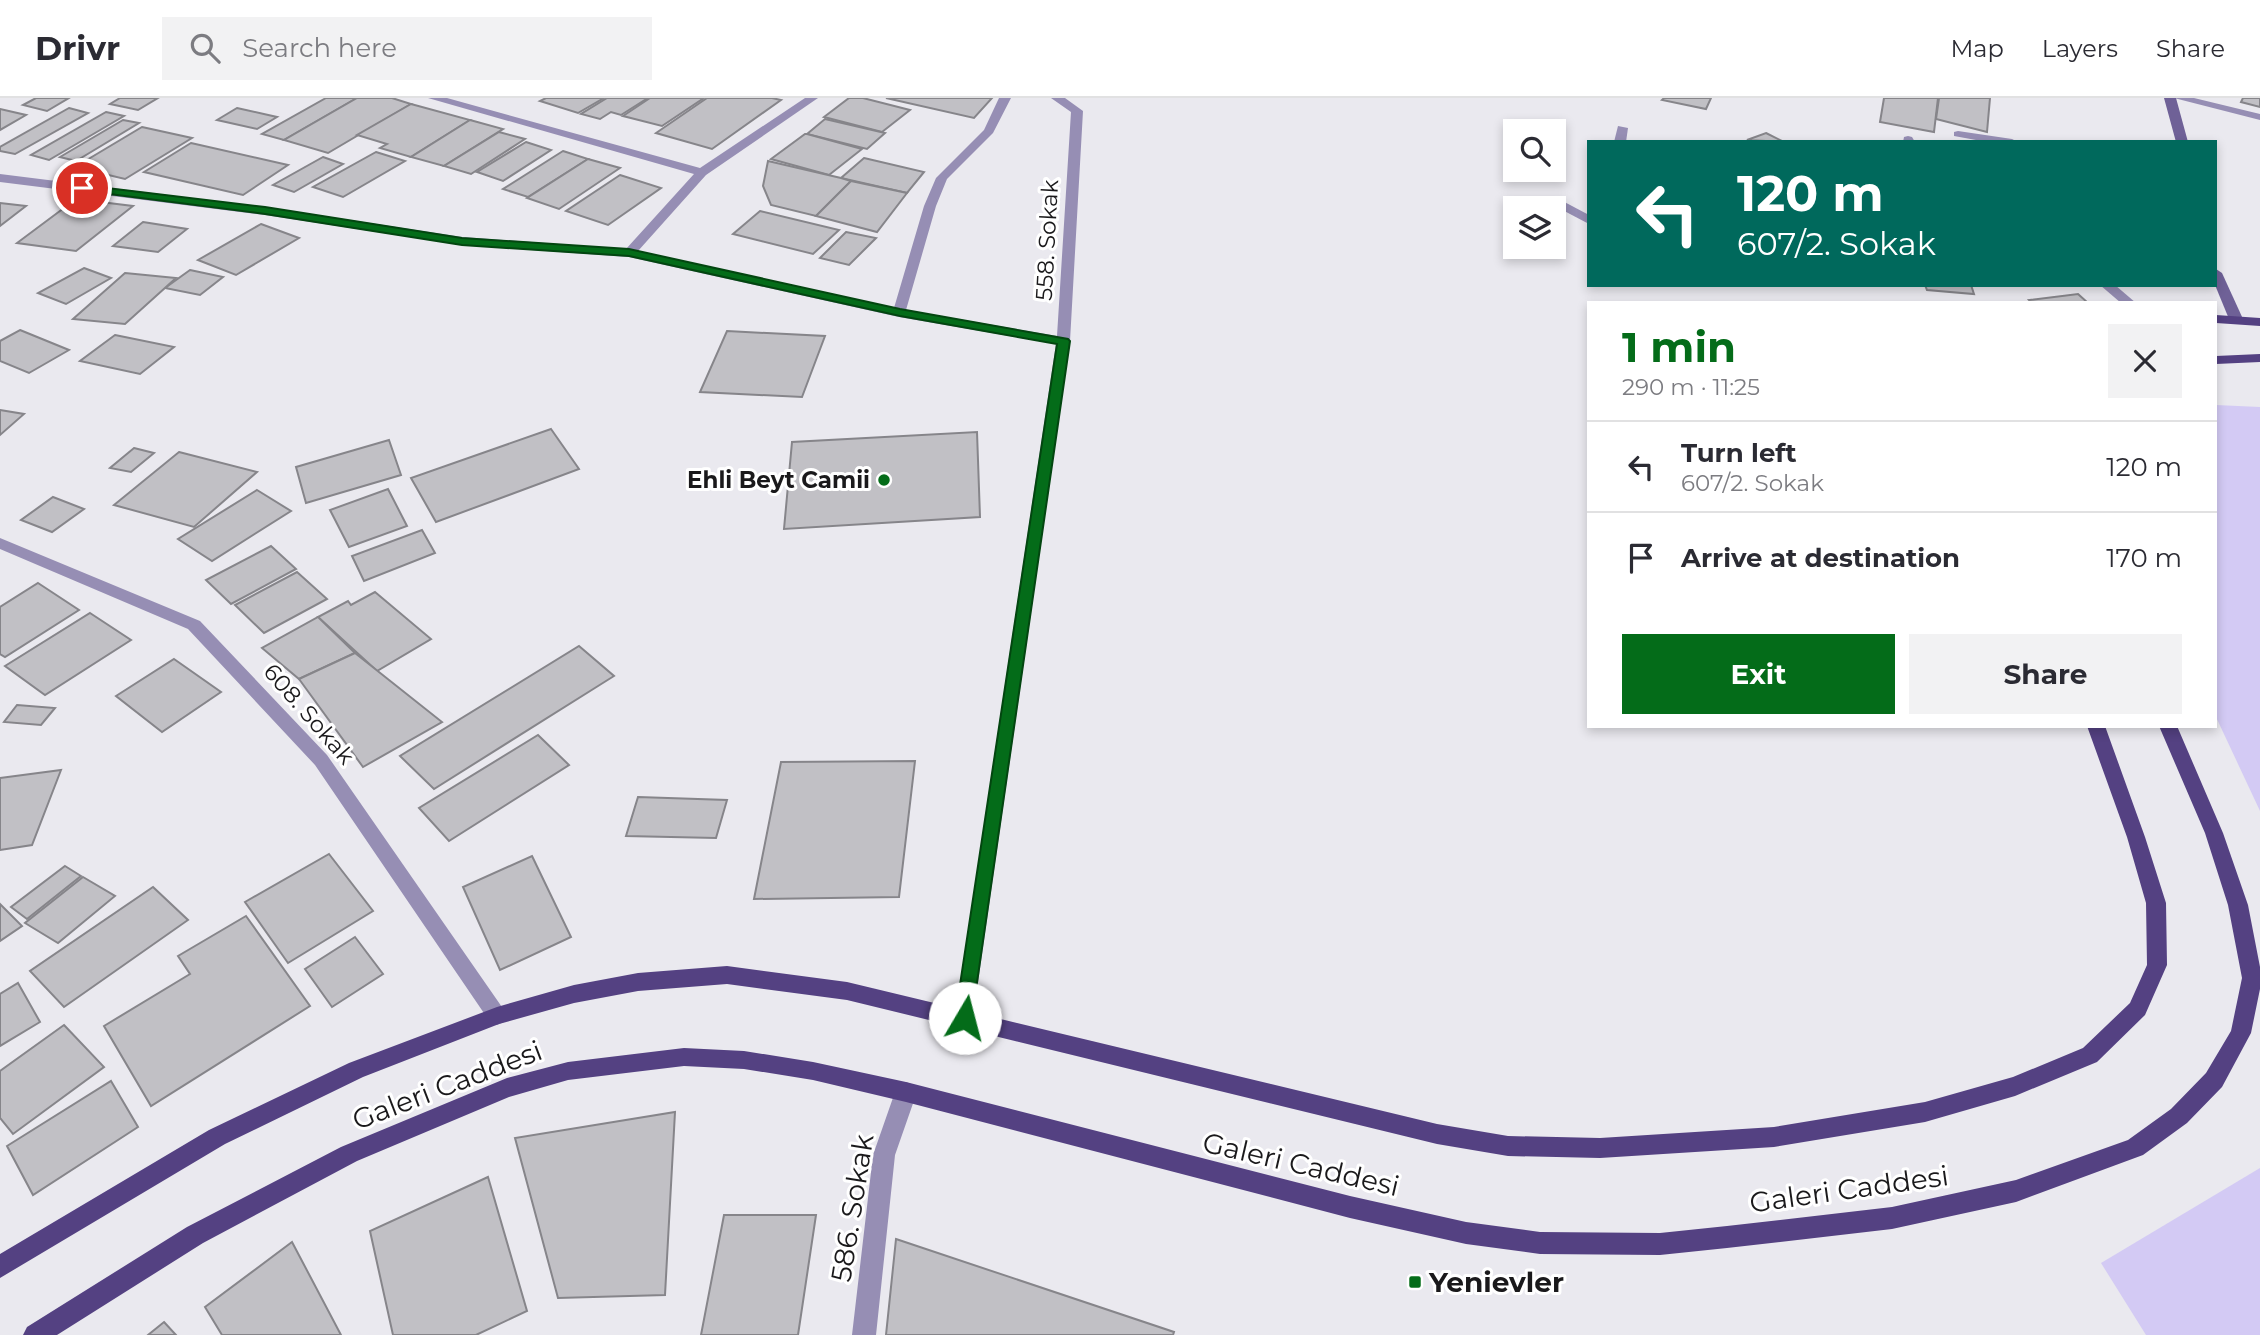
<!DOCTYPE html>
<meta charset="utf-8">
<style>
body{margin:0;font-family:Montserrat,sans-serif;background:#f2f2f3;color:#2b2b33;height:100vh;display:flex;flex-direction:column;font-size:26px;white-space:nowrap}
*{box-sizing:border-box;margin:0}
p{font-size:23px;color:#7c7c81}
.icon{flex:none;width:38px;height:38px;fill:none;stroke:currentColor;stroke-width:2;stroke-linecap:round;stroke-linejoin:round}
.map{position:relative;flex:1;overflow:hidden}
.panel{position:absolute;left:1587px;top:203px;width:630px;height:427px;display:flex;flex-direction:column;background:#fff;border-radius:0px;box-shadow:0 4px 10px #0003}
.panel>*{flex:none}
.top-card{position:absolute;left:1587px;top:42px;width:630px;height:147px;border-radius:0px;box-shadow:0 4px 10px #0003;background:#00695c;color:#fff;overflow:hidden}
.controls{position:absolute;left:1503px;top:21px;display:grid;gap:14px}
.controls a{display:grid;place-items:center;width:63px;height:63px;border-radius:0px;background:#fff;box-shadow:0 4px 10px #0003;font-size:35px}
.pin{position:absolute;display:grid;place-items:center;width:60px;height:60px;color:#fff;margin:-30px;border:4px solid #fff;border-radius:50%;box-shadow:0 2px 7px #0007}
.me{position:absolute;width:77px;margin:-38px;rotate:8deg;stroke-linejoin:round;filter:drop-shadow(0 0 5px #0008)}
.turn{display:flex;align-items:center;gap:24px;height:147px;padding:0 35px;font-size:32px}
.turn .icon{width:91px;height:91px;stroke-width:2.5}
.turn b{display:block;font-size:49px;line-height:60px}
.round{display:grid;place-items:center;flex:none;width:74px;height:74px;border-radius:0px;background:#f2f2f3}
.head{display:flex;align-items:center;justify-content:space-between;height:119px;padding:0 35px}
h1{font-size:42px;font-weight:700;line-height:52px;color:#046c19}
.primary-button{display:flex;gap:14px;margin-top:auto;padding:14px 35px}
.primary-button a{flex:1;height:80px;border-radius:0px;background:#046c19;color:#fff;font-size:28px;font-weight:700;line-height:80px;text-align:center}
.primary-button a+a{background:#f2f2f3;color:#2b2b33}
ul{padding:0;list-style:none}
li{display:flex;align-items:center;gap:21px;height:91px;padding:0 35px;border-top:2px solid #e1e1e2}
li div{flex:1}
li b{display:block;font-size:26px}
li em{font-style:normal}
header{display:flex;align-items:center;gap:42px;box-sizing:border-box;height:98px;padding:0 35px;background:#fff;border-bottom:2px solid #e1e1e2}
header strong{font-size:33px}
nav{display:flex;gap:38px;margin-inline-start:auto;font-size:24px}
.search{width:490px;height:63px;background:#f2f2f3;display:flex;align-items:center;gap:18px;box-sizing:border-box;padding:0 24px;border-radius:0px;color:#7c7c81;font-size:26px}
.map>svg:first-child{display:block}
</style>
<header>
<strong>Drivr</strong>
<div class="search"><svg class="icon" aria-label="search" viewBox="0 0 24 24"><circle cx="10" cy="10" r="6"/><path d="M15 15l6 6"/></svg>Search here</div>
<nav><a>Map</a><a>Layers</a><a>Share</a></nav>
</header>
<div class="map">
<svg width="2260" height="1237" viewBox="0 0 2260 1237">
<rect width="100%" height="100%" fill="#eae9ef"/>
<!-- green -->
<g fill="#d3caf4">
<path d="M2216 307 2260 309V713L2216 619Z"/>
<path d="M2260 1070V1237H2146L2101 1165Z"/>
</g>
<!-- building -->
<g fill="#c1c0c5" stroke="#86858a" stroke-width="2">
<path d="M36 0H69L47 13 23 7Z"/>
<path d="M120 0H158L138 12 110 6Z"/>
<path d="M326 0H357L284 42 262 36Z"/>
<path d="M357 0H392L411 6 328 55 284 42Z"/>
<path d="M546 0H604L578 15 540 3Z"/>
<path d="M607 0H648L621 17 611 14 600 21 581 16Z"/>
<path d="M650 0H704L662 28 623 18Z"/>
<path d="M707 0H772L781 2 712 51 656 35Z"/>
<path d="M849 0H863L910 12 882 34 824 19Z"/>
<path d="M886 0H992L974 20Z"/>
<path d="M1664 0H1711L1706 11 1662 2Z"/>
<path d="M1884 0H1938L1934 34 1880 24Z"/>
<path d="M1939 0H1990L1987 34 1936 21Z"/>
<path d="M2243 0H2260V9L2241 4Z"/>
<path d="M411 6 470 22 411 59 380 50 387 46 357 37Z"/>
<path d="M69 10 88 15 15 56 0 53V49Z"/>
<path d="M237 10 277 19 257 31 217 22Z"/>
<path d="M0 11 26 17 0 32Z"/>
<path d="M106 14 124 18 49 62 31 57Z"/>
<path d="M825 21 885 35 867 51 807 36Z"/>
<path d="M123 22 139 25 76 63 60 59Z"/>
<path d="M470 22 503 31 444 68 411 59Z"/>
<path d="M142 29 192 40 125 81 75 69Z"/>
<path d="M499 34 525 41 471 76 444 68Z"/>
<path d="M1766 35 1784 44 1747 42Z"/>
<path d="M805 36H807L862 51 829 77 771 61Z"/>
<path d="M526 44 551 52 503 83 477 74Z"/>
<path d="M191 45 288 67 243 97 144 74Z"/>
<path d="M563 53 588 61 528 99 503 91Z"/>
<path d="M376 54 405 63 343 99 313 89Z"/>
<path d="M323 59 343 66 294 94 273 87Z"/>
<path d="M864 60 924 74 907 95 841 80Z"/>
<path d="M588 61 620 70 559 111 527 100Z"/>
<path d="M768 63 841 80 851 83 816 118 771 107 763 88Z"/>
<path d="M620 77 661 90 608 127 566 113Z"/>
<path d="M851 83 907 95 877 134 816 118Z"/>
<path d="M76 101 133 108 76 153 17 145Z"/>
<path d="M0 105 26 108 0 128Z"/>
<path d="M760 113 839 132 813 156 733 136Z"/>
<path d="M143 124 187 131 158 154 113 148Z"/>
<path d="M261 126 299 140 236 177 198 162Z"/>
<path d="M846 134 876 140 849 167 820 160Z"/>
<path d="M84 170 111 180 66 206 38 195Z"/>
<path d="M190 172 223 179 200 197 165 190Z"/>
<path d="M125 175 176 180 125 226 73 221Z"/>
<path d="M1925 187H1971L1974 196 1927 192Z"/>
<path d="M2078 196 2088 205H2032L2029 202Z"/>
<path d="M20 232 69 252 29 275 0 263V243Z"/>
<path d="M727 233 825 238 802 299 700 294Z"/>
<path d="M115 237 174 249 140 276 80 263Z"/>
<path d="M0 312 24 316 0 337Z"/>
<path d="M551 331 579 371 436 424 411 380Z"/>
<path d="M977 334 980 419 784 431 792 344Z"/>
<path d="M389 342 401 377 306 405 296 369Z"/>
<path d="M134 350 154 355 131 374 110 370Z"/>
<path d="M179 354 257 374 194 429 114 407Z"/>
<path d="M388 391 407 428 349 449 330 412Z"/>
<path d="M257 392 291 413 212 463 178 441Z"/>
<path d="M53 399 84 411 52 434 21 422Z"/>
<path d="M422 432 435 455 364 483 352 458Z"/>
<path d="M271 448 296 471 231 506 206 482Z"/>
<path d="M297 474 327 501 264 535 235 507Z"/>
<path d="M38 485 79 512 5 559 0 556V509Z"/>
<path d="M375 494 431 541 377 573 318 519 348 503 351 507Z"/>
<path d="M90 515 131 542 45 597 5 568Z"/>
<path d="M318 519 355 555 299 581 262 550Z"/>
<path d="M579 548 614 578 434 691 400 658Z"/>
<path d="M355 555 442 624 363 669 299 581Z"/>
<path d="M174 561 221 594 162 634 116 598Z"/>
<path d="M17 607 55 610 41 627 4 624Z"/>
<path d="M538 637 569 667 449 743 419 710Z"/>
<path d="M915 663 899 799 754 801 781 664Z"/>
<path d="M61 672 32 747 0 752V680Z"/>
<path d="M638 699 727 702 716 740 626 738Z"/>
<path d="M329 756 373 813 288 865 245 804Z"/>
<path d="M532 758 571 839 500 872 463 789Z"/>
<path d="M65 768 81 778 27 821 11 809Z"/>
<path d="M83 779 115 798 58 845 25 825Z"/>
<path d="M153 789 188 822 64 909 30 873Z"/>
<path d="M0 806 22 828 0 843Z"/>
<path d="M246 818 310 908 151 1008 104 928 190 876 178 858Z"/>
<path d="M355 839 383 876 332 909 305 871Z"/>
<path d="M18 885 40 924 0 948V896Z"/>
<path d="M64 927 104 969 13 1036 0 1020V973Z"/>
<path d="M111 983 138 1029 33 1097 7 1048Z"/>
<path d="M675 1014 665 1197 558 1200 515 1040Z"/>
<path d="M488 1079 527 1213 476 1237H393L370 1133Z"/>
<path d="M724 1117H816L798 1237H701Z"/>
<path d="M896 1141 1174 1234 1173 1237H886Z"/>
<path d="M292 1144 341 1237H222L205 1209Z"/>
<path d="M164 1224 176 1237H148Z"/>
</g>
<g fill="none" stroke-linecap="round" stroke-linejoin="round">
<!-- lane -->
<g fill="#968eb4" fill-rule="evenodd">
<path d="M2174 0H2194L2260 16V22Z"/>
<path d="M1618 28 1628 30 1626 44H1614Z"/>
<path d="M1958 33 2012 41 2018 44H1987L1954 38V34Z"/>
<path d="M1908 38 1912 39 1915 44H1903L1904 39Z"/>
<path d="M1555 99 1589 117V126L1551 106 1549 103Z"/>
<path d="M2100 187H2115L2136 205H2121Z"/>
</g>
<!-- street -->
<g fill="#968eb4" fill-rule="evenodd">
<path d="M428 0H447L700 70 805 0H818L706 77 638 153 894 210 924 108 936 80 984 32 999 0H1011L993 35 947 81 936 108 906 212 1057 238 1071 14 1051 0H1065L1083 13 1070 243 972 926 965 929 958 926 955 920 1056 246 899 219 629 159 462 147 265 117 0 84V76L265 109 462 139 626 151 694 76Z"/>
<path d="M0 440 200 523 327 657 504 912 507 918 504 924 497 927 490 924 315 667 188 531 0 451Z"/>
<path d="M906 984 914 987 917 994 895 1057 876 1237H852L873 1057 895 994 898 987Z"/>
</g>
<!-- secondary -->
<g fill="#6f6197" fill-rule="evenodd">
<path d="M2164 0H2176L2188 44H2176Z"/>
<path d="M2216 171 2222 175 2243 221 2241 224H2231L2229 221 2215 187Z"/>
</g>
<!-- primary -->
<g fill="#544182" fill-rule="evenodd">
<path d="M2216 217 2260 220V228L2216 225Z"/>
<path d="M2260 256V264L2216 266V258Z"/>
<path d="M2087 628H2105L2145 739 2166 805 2167 867 2145 917 2097 964 2015 998 1925 1024 1774 1049 1600 1060 1508 1058 1437 1046 847 902 727 886 638 893 574 905 499 926 363 979 225 1046 0 1180V1156L209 1032 349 965 497 909 574 887 638 875 727 868 847 884 1437 1026 1508 1038 1600 1040 1774 1029 1925 1004 2013 979 2083 950 2130 905 2147 867 2146 805 2127 739Z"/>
<path d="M2159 628H2177L2223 735 2248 807 2260 869V891L2251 935 2222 989 2187 1025 2143 1057 2016 1104 1892 1131 1727 1150 1660 1157 1540 1156 1466 1146 1350 1120 906 1004 813 982 744 971 684 968 568 982 509 999 357 1063 203 1145 57 1237H23L27 1229 187 1129 341 1049 507 980 568 964 684 950 744 953 813 964 906 984 1350 1098 1466 1124 1540 1134 1660 1135 1727 1128 1892 1109 2016 1082 2128 1042 2171 1011 2206 975 2231 933 2242 880 2228 807 2205 735Z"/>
</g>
</g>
<!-- route -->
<path fill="#046c19" stroke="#034610" stroke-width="2" d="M82 87 265 109 462 140 629 151 900 211 1068 241 1070 243 971 926 965 928 958 926 955 920 1057 246 900 218 629 158 462 147 265 116 78 92 76 90Z"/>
<!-- markers -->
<g fill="#046c19" stroke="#fff" stroke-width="2.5">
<circle cx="884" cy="382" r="7"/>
<rect x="1408" y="1177" width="14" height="14" rx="3.5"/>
</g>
<g text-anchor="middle" stroke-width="6" stroke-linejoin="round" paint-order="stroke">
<!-- street labels -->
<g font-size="23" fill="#1a191b" stroke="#fff">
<text transform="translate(1047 142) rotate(-87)" y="8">558. Sokak</text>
<text transform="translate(309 616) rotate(49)" y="8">608. Sokak</text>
</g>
<!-- poi labels -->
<g font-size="23" font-weight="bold" fill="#1a191b" stroke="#fff" text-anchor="end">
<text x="870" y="390">Ehli Beyt Camii</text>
</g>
<!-- near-street labels -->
<g font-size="28" fill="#1a191b" stroke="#fff">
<text transform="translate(447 987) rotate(-21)" y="10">Galeri Caddesi</text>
<text transform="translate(1301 1066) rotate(13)" y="10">Galeri Caddesi</text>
<text transform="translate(1849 1091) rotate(-8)" y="10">Galeri Caddesi</text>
<text transform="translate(852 1110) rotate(-81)" y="10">586. Sokak</text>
</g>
<!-- near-poi labels -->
<g font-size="28" font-weight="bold" fill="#1a191b" stroke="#fff" text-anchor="start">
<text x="1429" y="1194">Yenievler</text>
</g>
</g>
</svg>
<div class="controls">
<a><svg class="icon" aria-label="search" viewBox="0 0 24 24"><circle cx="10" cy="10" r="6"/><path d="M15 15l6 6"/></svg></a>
<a><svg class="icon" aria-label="layers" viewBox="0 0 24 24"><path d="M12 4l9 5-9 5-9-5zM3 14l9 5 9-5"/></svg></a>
</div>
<div class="pin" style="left:82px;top:90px;background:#d93025"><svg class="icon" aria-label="arrive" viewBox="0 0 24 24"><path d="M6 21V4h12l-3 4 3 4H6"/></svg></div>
<svg class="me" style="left:965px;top:920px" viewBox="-20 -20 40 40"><circle r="19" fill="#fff"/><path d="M0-13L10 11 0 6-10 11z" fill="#046c19"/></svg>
<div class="top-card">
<div class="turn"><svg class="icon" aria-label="left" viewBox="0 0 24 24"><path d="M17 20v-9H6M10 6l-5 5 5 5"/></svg><div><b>120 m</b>607/2. Sokak</div></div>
</div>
<section class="panel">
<div class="head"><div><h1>1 min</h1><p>290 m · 11:25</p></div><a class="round"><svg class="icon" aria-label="close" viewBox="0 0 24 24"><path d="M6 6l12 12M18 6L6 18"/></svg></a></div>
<ul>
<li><svg class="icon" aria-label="left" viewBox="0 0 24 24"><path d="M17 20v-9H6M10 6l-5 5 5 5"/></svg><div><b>Turn left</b><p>607/2. Sokak</p></div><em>120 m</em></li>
<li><svg class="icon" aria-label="arrive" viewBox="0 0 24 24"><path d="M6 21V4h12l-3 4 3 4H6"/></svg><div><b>Arrive at destination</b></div><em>170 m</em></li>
</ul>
<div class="primary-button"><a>Exit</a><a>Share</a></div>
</section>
</div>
